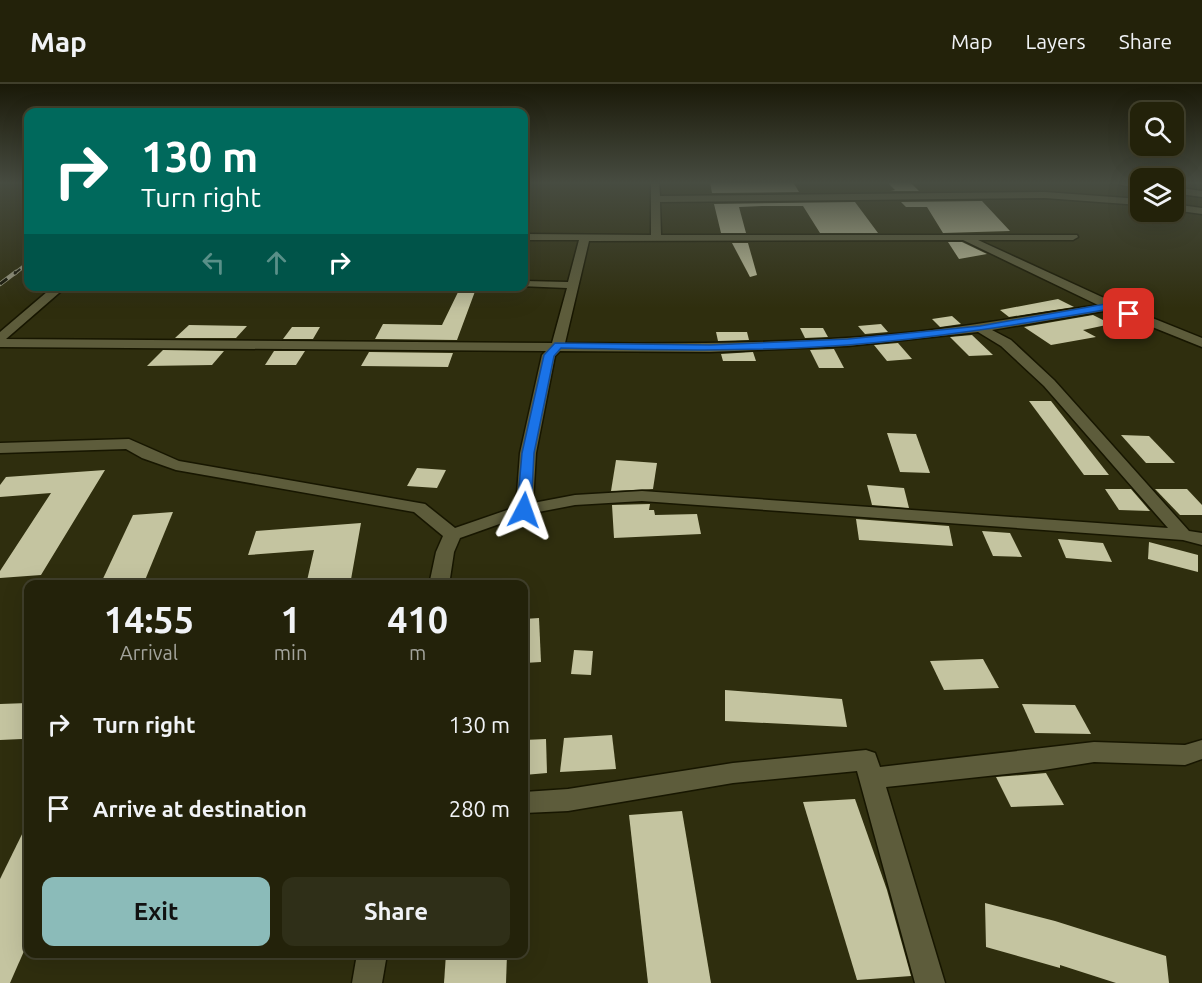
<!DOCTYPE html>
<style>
body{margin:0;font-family:Ubuntu,sans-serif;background:#2f2f18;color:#f1f3f6;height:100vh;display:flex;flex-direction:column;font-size:22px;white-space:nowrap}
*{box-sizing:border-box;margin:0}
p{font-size:20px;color:#a3a49c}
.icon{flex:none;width:33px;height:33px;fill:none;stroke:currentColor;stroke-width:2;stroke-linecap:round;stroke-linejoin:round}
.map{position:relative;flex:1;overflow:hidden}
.drawer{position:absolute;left:24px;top:496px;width:504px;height:378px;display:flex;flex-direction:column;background:#23220a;border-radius:12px;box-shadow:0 6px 24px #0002,0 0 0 2px #403f2b}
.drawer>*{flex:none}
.banner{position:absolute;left:24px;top:24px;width:504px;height:183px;border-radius:12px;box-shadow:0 6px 24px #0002,0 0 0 2px #403f2b;background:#00695c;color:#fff;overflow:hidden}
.buttons{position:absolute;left:1130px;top:18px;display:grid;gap:12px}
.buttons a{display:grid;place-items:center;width:54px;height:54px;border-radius:12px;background:#23220a;box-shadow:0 6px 24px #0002,0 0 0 2px #403f2b;font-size:30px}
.pin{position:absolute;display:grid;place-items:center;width:51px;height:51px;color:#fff;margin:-26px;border-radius:12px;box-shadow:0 3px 9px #0006}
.me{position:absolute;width:66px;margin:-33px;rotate:4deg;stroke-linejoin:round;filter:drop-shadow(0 0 4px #0008)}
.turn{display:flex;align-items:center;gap:21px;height:126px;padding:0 18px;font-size:27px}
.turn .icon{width:78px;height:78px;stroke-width:2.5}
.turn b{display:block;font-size:42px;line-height:51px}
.lanes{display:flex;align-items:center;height:57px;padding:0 18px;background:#0003;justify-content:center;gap:30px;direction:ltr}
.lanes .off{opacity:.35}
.eta{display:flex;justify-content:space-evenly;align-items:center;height:102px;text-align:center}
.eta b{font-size:36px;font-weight:700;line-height:42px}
.cta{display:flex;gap:12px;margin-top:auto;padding:12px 18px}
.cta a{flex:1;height:69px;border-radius:12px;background:#8bbbb9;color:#111;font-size:24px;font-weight:700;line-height:69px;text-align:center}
.cta a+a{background:#2f2f18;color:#f1f3f6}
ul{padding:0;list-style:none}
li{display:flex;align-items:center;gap:18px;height:84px;padding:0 18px}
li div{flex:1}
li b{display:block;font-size:22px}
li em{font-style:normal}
header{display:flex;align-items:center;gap:36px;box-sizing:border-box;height:84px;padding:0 30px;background:#23220a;border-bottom:2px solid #403f2b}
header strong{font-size:28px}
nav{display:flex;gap:33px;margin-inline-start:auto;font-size:21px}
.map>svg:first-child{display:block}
</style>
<header>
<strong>Map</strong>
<nav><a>Map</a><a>Layers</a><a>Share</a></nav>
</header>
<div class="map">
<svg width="1202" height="899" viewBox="0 0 1202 899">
<rect width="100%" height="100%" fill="#2f2e0e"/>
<!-- building -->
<g fill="#c4c4a0">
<path d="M710 98H793L799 108 712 109Z"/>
<path d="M887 98H910L919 107H891L895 106Z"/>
<path d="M982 117 1010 147 943 149 927 123H906L901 118Z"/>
<path d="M855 118 878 149H820L803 122H762L739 123 746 149H721L714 120Z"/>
<path d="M948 158H962L987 170 959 175Z"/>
<path d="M732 159H748L757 191 750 193Z"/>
<path d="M461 202H477L457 256 375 255 383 240 442 241Z"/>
<path d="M1058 215 1074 223 1009 233 1000 226Z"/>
<path d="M1093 231 1111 240 1083 246 1096 253 1051 261 1024 243Z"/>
<path d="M952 232 961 240 940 243 932 235Z"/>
<path d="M881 240 888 248 865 250 858 242Z"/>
<path d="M189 241 247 242 236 254H175Z"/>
<path d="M292 243H320L313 255H283Z"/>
<path d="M800 244H823L828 253 805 254Z"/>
<path d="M716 248H747L749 256 718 257Z"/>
<path d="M972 251 993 271 969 272 950 253Z"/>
<path d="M898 259 912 275 887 277 874 261Z"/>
<path d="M834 265 844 284H819L810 266Z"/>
<path d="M163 266 224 267 212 281 147 282Z"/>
<path d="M274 267H305L296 281H265Z"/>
<path d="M369 268 453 269 448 283 361 282Z"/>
<path d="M753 268 756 277H723L721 270Z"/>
<path d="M1029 317H1051L1109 391H1084Z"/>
<path d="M887 349 916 350 930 389 900 388Z"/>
<path d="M1121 351 1149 352 1175 379H1146Z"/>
<path d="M616 376 657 379 653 405 611 407Z"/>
<path d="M417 384 446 386 437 404 407 402Z"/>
<path d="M105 386 41 491 0 494V487L51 409 0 413V401L6 393Z"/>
<path d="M867 401 904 404 909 424 872 421Z"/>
<path d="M1105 405H1131L1150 427 1119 426Z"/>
<path d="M1155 405H1187L1202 421V431H1180Z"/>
<path d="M650 420 649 426H654L655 431 697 430 701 450 614 454 612 421Z"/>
<path d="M173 428 143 501H100L133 431Z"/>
<path d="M856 435 949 442 953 462 859 456Z"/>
<path d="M361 439 350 501H306L314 466 248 471 256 447Z"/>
<path d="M982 447 1010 449 1022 473 993 472Z"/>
<path d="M1058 455 1103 459 1112 478 1066 474Z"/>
<path d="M1149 458 1198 471V488L1148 475Z"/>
<path d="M539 534 541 578 524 579V535Z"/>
<path d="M574 566 593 567 591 591 571 590Z"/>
<path d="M983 575 999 604 944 606 930 577Z"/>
<path d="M725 606 842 615 847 643 725 637Z"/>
<path d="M28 619V644L22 655 0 656V620Z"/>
<path d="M1022 620 1075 621 1091 650 1035 649Z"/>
<path d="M612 651 616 685 560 688 564 654Z"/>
<path d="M546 655 547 689 524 691V656Z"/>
<path d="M1046 689 1064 721 1011 723 996 693Z"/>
<path d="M855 715 887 806 911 892 857 896 803 718Z"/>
<path d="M682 727 711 899H648L629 731Z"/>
<path d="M28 738V858L10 899H0V795Z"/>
<path d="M985 819 1055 837 1166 872 1169 899H1116L1060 881V884L986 863Z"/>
<path d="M446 870H507L506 899H444Z"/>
</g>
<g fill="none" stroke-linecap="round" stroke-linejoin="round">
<defs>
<g id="street">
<path d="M651 98H659L660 112 1045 108 1140 115V121L1045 114 660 118 661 151H1077L1078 153 1073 156H978L1115 219 1202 254V263L1110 226 992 246 1011 256 1054 296 1189 447 1202 449V461L1183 456 642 417 575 421 528 430 460 454 454 468 449 501H429L436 468 443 452 414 428 176 386 142 374 126 365 0 369V359L129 355 179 377 425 420 455 444 516 423 520 369 542 271 546 267 0 263V248L54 202H67L6 255 552 259 567 204 520 202H524V197L568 198 579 156H524V150L651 151ZM963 156 1098 221C1015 234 931 249 846 254 753 260 659 260 565 259L589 157ZM978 248 1001 262 1044 302 1168 444 642 407 575 411 533 419 536 369 555 272 560 267 710 268 848 262Z"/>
<path d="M1108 98 1140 99V105Z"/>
<path d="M1173 103 1202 107V113L1173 109Z"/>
<path d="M1173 120 1202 124V130L1173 126Z"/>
<path d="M1202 656V675L1185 681 1094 678 1044 686 886 703 945 899H915L857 687 733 699 568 727 524 729V708L568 705 733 679 866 666 875 669 880 683 1094 658 1185 661Z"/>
<path d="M357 870H387L382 899H352Z"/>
</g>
</defs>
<!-- street casing -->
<use href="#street" stroke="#171600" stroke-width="3"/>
<!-- street -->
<use href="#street" fill="#5d5c3b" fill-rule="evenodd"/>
<defs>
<path id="rail-far1" d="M14 190 28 179"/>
<path id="rail" d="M0 200 16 188"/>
</defs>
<!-- rail-far1 casing -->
<use href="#rail-far1" stroke="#9e9d85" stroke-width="4"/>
<!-- rail casing -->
<use href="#rail" stroke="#9e9d85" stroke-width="4.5"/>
<!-- rail-far1 -->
<use href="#rail-far1" stroke="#161608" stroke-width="2" stroke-dasharray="8" stroke-linecap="butt"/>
<!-- rail -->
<use href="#rail" stroke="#161608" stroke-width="3" stroke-dasharray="9" stroke-linecap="butt"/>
</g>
<!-- sky -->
<linearGradient id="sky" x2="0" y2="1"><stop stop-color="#1a1908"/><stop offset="0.44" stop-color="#474c41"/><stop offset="1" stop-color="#474c41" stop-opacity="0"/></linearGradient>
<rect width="1202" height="224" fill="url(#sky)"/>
<!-- route -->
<path fill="#1a73e8" stroke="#114b97" stroke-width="1.5" d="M1111 219 1134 230 1129 232 1110 225C1023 240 936 254 848 261 752 268 656 266 561 264L554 272 534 369 531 426 524 430 517 426 522 369 544 271 555 259 710 261 848 255 980 242Z"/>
</svg>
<div class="buttons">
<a><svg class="icon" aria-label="search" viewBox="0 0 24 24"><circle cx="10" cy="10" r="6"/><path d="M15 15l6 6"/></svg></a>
<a><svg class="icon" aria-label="layers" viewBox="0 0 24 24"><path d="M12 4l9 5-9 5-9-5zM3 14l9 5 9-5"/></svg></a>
</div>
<div class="pin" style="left:1129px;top:230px;background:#d93025"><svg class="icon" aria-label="arrive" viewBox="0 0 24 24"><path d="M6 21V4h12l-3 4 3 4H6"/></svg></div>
<svg class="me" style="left:524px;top:426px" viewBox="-20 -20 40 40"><path d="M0-17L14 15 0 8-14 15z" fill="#1a73e8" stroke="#fff" stroke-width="4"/></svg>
<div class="banner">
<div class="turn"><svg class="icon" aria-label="right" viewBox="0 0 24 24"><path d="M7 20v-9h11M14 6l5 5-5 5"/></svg><div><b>130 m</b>Turn right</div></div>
<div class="lanes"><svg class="icon off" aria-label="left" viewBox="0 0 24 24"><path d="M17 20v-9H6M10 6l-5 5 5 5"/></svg><svg class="icon off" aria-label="ahead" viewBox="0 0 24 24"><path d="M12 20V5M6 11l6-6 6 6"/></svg><svg class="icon" aria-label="right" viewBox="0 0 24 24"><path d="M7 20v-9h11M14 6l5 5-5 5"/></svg></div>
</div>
<section class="drawer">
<div class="eta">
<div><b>14:55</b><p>Arrival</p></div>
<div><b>1</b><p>min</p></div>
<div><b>410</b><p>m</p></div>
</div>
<ul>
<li><svg class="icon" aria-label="right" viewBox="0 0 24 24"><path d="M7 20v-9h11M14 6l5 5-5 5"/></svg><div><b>Turn right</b></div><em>130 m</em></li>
<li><svg class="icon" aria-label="arrive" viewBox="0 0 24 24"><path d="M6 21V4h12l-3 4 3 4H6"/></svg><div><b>Arrive at destination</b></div><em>280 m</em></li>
</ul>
<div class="cta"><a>Exit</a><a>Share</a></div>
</section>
</div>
